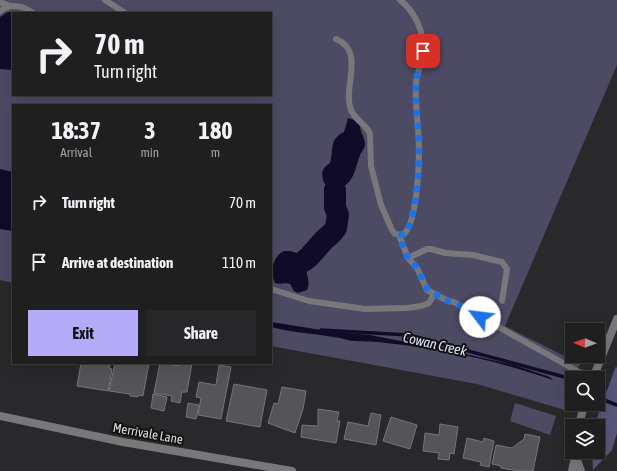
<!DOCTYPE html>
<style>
body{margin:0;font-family:"Asap Condensed",sans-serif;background:#272729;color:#f1f3f6;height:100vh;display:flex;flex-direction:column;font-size:15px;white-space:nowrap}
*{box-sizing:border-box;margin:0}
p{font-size:13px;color:#a1a2a5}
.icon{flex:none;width:22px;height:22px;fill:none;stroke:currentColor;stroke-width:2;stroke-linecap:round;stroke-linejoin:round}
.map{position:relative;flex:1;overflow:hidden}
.sheet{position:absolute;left:12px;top:104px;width:260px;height:260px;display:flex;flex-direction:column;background:#1f1f20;border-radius:0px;box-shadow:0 4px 16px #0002,0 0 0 1px #3c3d3e}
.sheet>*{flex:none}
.hud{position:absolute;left:12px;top:12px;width:260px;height:84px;border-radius:0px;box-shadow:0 4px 16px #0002,0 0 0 1px #3c3d3e;background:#1f1f20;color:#f1f3f6;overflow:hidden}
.needle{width:26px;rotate:271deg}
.tools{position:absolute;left:565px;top:323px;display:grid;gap:8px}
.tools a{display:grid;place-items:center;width:40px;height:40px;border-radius:0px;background:#1f1f20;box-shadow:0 4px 16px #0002,0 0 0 1px #3c3d3e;font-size:20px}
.pin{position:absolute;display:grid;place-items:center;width:34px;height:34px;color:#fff;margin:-17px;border-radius:8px;box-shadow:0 2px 6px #0006}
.me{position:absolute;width:44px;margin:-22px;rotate:300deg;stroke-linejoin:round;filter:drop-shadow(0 0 3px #0008)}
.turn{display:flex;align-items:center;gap:14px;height:84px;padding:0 16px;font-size:18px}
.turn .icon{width:52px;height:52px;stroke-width:2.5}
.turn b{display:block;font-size:28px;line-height:34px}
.eta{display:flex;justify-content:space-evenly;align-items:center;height:68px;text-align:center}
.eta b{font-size:24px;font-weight:700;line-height:28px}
.cta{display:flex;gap:8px;margin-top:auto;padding:8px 16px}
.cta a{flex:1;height:46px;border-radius:0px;background:#b4acf9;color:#111;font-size:16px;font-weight:700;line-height:46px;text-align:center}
.cta a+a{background:#272729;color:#f1f3f6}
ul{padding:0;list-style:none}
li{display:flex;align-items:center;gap:12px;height:60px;padding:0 16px}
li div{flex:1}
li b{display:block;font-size:15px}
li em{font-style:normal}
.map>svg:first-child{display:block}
</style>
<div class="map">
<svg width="617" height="471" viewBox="0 0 617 471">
<rect width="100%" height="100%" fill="#29292b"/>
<!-- green -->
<g fill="#4d4a64" fill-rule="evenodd">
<path d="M0 0H617V65L505 326 580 364 575 378H572V387L565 410 477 384 271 346V105H13V283L0 280ZM13 13H271V95H13Z"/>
<path d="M515 403 556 416 550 435 510 421Z"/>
</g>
<!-- forest -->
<path fill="#58557a" d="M616 366 617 369V433L612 450 593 470 592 452H598V426H594Z"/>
<!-- water -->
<g fill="#110b2a">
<path d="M8 12H13L16 13H13V70L0 69V17Z"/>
<path d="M348 118 354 120 360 126C360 132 365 138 365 144 365 148 362 151 360 155 354 172 353 189 331 189L324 183C321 173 321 169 330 163 334 150 328 140 344 132Z"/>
<path d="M0 169 13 172V231L0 229Z"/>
<path d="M284 251C301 250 305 260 307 274 308 280 310 284 307 290L298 293 294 291 290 284C284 282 280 285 275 283 270 272 272 257 284 251Z"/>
<path d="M271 322 334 332 370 335 456 352 514 365 550 377 553 380C499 361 443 349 386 343 376 341 366 342 355 341 350 341 345 339 340 338 318 334 294 333 271 327Z"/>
</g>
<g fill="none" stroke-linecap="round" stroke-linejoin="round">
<!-- stream -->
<g stroke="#110b2a" stroke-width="3.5">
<path d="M321 330 409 335 572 379"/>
<path d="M604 400 617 405"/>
</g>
<!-- river -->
<path stroke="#110b2a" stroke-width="22" d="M304 261 309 257 324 240 333 232 336 228 338 215 335 207V190"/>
</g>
<!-- building -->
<g fill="#555558" stroke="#757477">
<path d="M81 363H110L109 368 112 369 108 391 77 386Z"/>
<path d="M115 363H149L143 396 138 395V397L130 396V394L109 391Z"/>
<path d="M160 363 180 366V363H192L187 392H182L180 403 171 401 172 396 154 393Z"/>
<path d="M219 365 231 367 221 419 198 415 201 398 196 397 199 382 216 385Z"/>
<path d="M234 384 267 390 260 427 226 421Z"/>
<path d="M282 387 306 391 303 409 295 433 268 423 274 403 278 404Z"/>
<path d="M153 394 167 397 164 411 151 408Z"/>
<path d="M188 403 199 405 196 419 186 417Z"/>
<path d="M318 409 339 412 337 421H340L336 443 301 437 302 425 318 426Z"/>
<path d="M371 413 381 415 376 445 344 439 348 422 368 426Z"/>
<path d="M391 417 417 425 410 449 383 441Z"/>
<path d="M440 424 458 427 454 454 450 453 449 460 438 459 439 453 423 451 425 433 439 435Z"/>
<path d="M525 434 540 437 533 471H519L501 468V466L492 464 496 445 512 448 524 439Z"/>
<path d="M467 438 483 442 484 438 494 441 489 467 480 465 481 462 463 458Z"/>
</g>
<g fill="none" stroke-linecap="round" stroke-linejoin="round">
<!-- service -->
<g stroke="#78787a" stroke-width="6">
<path d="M105 0 125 13"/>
<path d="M0 2 10 6"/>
<path d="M0 11C11 3 22 5 33 13"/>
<path d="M336 39C366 51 342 88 351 110 355 120 366 124 370 134L371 166 381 205 392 230 395 234 403 235C419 222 420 150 418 129 417 114 415 99 416 83 417 69 426 57 423 42 421 26 413 10 400 0"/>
<path d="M399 235 408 258 427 249H431L445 253 473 255 502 262 507 269 502 301"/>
<path d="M408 258 417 268 427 290 448 301 454 302 579 372 593 376"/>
<path d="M271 289 309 301 365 309 407 308 421 306 429 303 434 294"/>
</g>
<!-- minor -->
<path stroke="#78787a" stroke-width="8" d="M0 416 123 442 292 471"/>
<!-- tertiary -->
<g stroke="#78787a" stroke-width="8">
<path d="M593 378 617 319"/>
<path d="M579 426 584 404"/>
<path d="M576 457 581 471"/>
<path d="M572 471 576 452"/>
</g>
</g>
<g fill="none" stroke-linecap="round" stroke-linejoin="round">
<!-- route -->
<path stroke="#1a73e8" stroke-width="7" stroke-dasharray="0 12.6" d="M423 51C422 62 416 73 416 84 415 99 417 114 418 129 420 160 419 193 410 223 408 229 407 235 399 235L405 252 408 258 417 268 428 290 448 301 454 302 480 317"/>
</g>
<g text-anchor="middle" stroke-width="4" stroke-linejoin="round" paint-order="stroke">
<!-- street labels -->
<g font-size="13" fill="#ddddde" stroke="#121213">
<text transform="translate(148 433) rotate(10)" y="5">Merrivale Lane</text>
</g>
<!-- water labels -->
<g font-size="14" font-style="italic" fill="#e1e0fa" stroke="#121213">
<text transform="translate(435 344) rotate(13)" y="5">Cowan Creek</text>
</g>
</g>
</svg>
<div class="tools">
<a><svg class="needle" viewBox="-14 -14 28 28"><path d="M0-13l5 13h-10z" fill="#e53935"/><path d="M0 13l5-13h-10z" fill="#a1a2a5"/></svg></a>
<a><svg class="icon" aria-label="search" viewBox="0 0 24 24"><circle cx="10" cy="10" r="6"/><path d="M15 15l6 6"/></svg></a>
<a><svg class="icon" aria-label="layers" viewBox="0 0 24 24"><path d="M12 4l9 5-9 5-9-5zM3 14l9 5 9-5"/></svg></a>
</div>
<div class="pin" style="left:423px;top:51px;background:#d93025"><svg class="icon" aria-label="arrive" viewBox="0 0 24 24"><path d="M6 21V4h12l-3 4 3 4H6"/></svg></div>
<svg class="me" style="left:480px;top:317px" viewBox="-20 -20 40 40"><circle r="19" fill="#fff"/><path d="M0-13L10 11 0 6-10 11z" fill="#1a73e8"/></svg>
<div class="hud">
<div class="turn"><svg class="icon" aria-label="right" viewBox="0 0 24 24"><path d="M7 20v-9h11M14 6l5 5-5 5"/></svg><div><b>70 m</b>Turn right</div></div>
</div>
<section class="sheet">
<div class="eta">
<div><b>18:37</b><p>Arrival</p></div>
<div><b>3</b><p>min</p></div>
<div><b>180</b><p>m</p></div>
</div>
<ul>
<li><svg class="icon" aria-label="right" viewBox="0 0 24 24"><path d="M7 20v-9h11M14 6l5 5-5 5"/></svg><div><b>Turn right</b></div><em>70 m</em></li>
<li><svg class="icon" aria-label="arrive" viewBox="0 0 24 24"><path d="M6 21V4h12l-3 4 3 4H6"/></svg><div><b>Arrive at destination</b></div><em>110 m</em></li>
</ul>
<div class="cta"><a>Exit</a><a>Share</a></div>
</section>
</div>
